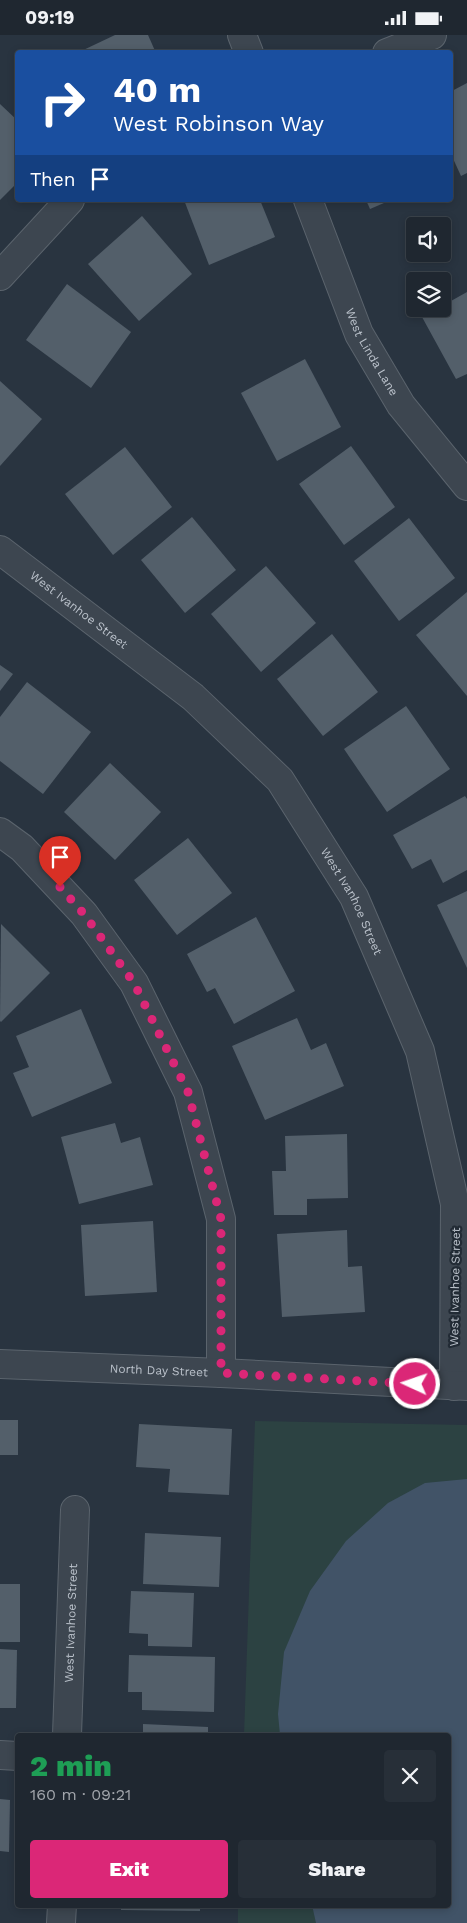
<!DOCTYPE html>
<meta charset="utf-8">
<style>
body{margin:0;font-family:"Work Sans",sans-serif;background:#272f38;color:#f1f3f6;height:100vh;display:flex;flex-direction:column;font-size:19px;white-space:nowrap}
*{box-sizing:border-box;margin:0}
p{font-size:16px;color:#a1a5ab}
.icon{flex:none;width:28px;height:28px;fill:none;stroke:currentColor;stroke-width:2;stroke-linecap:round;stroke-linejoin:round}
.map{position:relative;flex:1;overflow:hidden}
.details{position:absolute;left:15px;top:1698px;width:436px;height:175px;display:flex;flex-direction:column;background:#1f2730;border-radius:5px;box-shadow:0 2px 8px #0003,0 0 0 1px #3c444c}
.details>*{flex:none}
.guide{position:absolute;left:15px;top:15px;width:438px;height:152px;border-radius:5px;box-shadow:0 2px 8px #0003,0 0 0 1px #3c444c;background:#1a4fa0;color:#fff;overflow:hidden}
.fabs{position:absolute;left:406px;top:182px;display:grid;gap:10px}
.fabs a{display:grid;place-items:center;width:45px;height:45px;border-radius:5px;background:#1f2730;box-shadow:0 2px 8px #0003,0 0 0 1px #3c444c;font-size:25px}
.pin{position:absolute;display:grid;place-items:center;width:42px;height:42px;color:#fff;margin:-51px -21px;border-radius:50% 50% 50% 0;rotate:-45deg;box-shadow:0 0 5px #0007}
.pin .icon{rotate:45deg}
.me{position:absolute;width:55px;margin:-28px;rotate:273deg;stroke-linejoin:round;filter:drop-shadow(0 0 4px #0008)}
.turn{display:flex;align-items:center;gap:18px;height:105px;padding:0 15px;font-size:22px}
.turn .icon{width:65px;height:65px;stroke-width:2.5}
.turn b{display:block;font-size:35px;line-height:42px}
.then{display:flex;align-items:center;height:48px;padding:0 15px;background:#0003;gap:10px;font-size:19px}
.round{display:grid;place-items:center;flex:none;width:52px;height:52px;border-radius:5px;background:#272f38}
.head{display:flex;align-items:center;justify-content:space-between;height:85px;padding:0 15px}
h1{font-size:30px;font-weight:800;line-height:38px;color:#1e9e55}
.cta{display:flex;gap:10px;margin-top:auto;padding:10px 15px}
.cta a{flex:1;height:58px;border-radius:5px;background:#db2777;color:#fff;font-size:20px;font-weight:800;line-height:58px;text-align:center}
.cta a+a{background:#272f38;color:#f1f3f6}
.status{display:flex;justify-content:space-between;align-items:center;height:35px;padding:0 25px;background:#1f2730;direction:ltr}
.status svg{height:14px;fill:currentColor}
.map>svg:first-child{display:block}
</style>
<div class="status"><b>09:19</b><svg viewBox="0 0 49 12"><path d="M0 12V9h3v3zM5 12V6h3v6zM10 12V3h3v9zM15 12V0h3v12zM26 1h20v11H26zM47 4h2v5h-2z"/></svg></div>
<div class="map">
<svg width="467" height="1888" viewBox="0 0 467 1888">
<rect width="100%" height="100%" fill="#293440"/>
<!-- green -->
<path fill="#2c4242" d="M255 1386 467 1390V1888H238V1870H449V1700H244Z"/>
<!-- water -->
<path fill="#415367" d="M467 1444V1888H316L312 1870H449V1700H280L278 1679 284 1617 310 1556 346 1506 388 1468 425 1448Z"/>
<!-- building -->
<g fill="#535f6a">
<path d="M115 0H148L156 18H77Z"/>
<path d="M467 48V138L461 141 450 117V57Z"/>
<path d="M0 69 18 86V147L0 165Z"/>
<path d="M184 165H260L275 202 209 230Z"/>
<path d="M366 165H391L370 174Z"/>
<path d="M142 181 192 239 139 286 88 229Z"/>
<path d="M67 249 131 297 91 353 26 305Z"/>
<path d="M467 257V339L456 344 422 282 437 274H442V271Z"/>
<path d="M305 324 341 392 277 426 241 358Z"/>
<path d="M0 346 42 384 0 431Z"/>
<path d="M351 411 395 472 344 510 299 449Z"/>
<path d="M125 412 172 472 113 520 65 459Z"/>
<path d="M192 482 236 535 185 578 141 525Z"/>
<path d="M409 483 455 543 399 586 354 526Z"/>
<path d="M266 531 316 588 261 637 211 579Z"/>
<path d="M467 557V661L416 600Z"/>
<path d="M332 599 378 657 323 701 277 644Z"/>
<path d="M0 630 13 639 0 656Z"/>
<path d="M27 647 91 697 43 759 0 726V682Z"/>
<path d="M406 671 450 734 387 777 344 714Z"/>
<path d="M110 728 161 777 115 825 64 777Z"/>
<path d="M465 761 467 764V835L443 848 431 824 412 834 393 800Z"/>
<path d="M188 803 232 858 177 900 134 845Z"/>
<path d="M467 856V933L437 870Z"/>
<path d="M256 882 295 956 234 989 215 953 207 957 187 919Z"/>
<path d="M1 889 50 938 1 987 0 986Z"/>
<path d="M81 974 112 1048 32 1082 13 1038 29 1032 16 1001Z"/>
<path d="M297 983 311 1015 326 1008 344 1051 265 1085 232 1011Z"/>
<path d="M115 1088 121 1108 140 1102 153 1150 79 1169 61 1102Z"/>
<path d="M347 1099 348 1163 307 1164V1180H274L272 1136H286L285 1101Z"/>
<path d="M153 1186 157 1257 85 1261 81 1190Z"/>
<path d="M347 1195 348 1232 362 1231 365 1277 282 1282 277 1199Z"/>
<rect x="0" y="1385" width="18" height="35"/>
<path d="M139 1389 232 1394 229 1460 168 1457 170 1434 136 1432Z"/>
<path d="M145 1498 221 1502 219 1552 143 1549Z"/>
<rect x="0" y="1549" width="20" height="58"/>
<path d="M131 1556 194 1558 192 1612 148 1611V1599L129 1598Z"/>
<path d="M0 1614 17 1615 16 1673H0Z"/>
<path d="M129 1620 215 1622 214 1677 142 1675V1657H128Z"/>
<path d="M143 1689 208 1692V1700H143Z"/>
<path d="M0 1764 10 1765 9 1817 0 1816Z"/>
<path d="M121 1870H200V1876L121 1875Z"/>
</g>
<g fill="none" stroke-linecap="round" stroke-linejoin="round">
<defs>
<g id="minor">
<path d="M242 0 249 18"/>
<path d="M387 18 432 0"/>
<path id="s1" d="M308 165 359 299 401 370 467 451"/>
<path d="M0 241 70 165"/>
<path id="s2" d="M0 515 193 662 280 745 354 862 420 1016 455 1169 454 1351"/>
<path d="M0 797 22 813 84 879 134 948 188 1057 221 1184V1338"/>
<path id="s3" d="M67 1700 75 1475"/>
<path d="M0 1720 18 1721"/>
<path d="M61 1888 62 1870"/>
</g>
<g id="tertiary">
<path id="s4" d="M0 1329 221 1338 467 1351"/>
</g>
</defs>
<!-- minor casing -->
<use href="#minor" stroke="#5b646d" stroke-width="30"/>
<!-- tertiary casing -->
<use href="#tertiary" stroke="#5b646d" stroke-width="30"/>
<!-- minor -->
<use href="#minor" stroke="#3d4650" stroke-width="28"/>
<!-- tertiary -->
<use href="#tertiary" stroke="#3d4650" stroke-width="28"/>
</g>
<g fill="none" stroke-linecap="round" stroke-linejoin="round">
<!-- route -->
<path stroke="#db2777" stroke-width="9" stroke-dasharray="0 16.2" d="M60 852 84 879 134 948 188 1057 221 1184V1338L415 1349"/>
</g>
<g text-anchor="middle" stroke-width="4.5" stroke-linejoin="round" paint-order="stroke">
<!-- street labels -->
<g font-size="12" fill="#bac1ca" stroke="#222b35">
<text dy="4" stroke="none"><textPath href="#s1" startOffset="165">West Linda Lane</textPath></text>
<text dy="4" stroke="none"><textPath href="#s2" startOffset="99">West Ivanhoe Street</textPath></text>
<text dy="4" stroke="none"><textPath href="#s2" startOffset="504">West Ivanhoe Street</textPath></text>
<text transform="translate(455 1252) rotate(-89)" y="4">West Ivanhoe Street</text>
<text dy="4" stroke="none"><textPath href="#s4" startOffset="159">North Day Street</textPath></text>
<text dy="4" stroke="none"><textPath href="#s3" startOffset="112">West Ivanhoe Street</textPath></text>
</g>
</g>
</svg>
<div class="fabs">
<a><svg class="icon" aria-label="sound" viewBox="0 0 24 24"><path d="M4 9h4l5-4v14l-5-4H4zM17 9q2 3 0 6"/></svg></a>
<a><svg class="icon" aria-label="layers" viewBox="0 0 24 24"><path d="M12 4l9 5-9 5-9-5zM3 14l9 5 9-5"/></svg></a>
</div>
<div class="pin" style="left:60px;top:852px;background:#d93025"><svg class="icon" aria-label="arrive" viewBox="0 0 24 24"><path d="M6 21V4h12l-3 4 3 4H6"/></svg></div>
<svg class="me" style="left:415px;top:1349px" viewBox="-20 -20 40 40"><circle r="17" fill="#db2777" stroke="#fff" stroke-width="3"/><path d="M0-11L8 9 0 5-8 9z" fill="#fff"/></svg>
<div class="guide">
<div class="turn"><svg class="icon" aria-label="right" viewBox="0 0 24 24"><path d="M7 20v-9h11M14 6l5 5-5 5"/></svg><div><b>40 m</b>West Robinson Way</div></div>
<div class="then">Then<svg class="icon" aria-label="arrive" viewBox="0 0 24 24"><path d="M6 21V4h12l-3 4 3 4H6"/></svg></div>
</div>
<section class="details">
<div class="head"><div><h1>2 min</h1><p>160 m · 09:21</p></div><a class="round"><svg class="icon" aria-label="close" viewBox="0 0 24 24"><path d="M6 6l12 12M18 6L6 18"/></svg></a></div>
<div class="cta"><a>Exit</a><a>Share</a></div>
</section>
</div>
